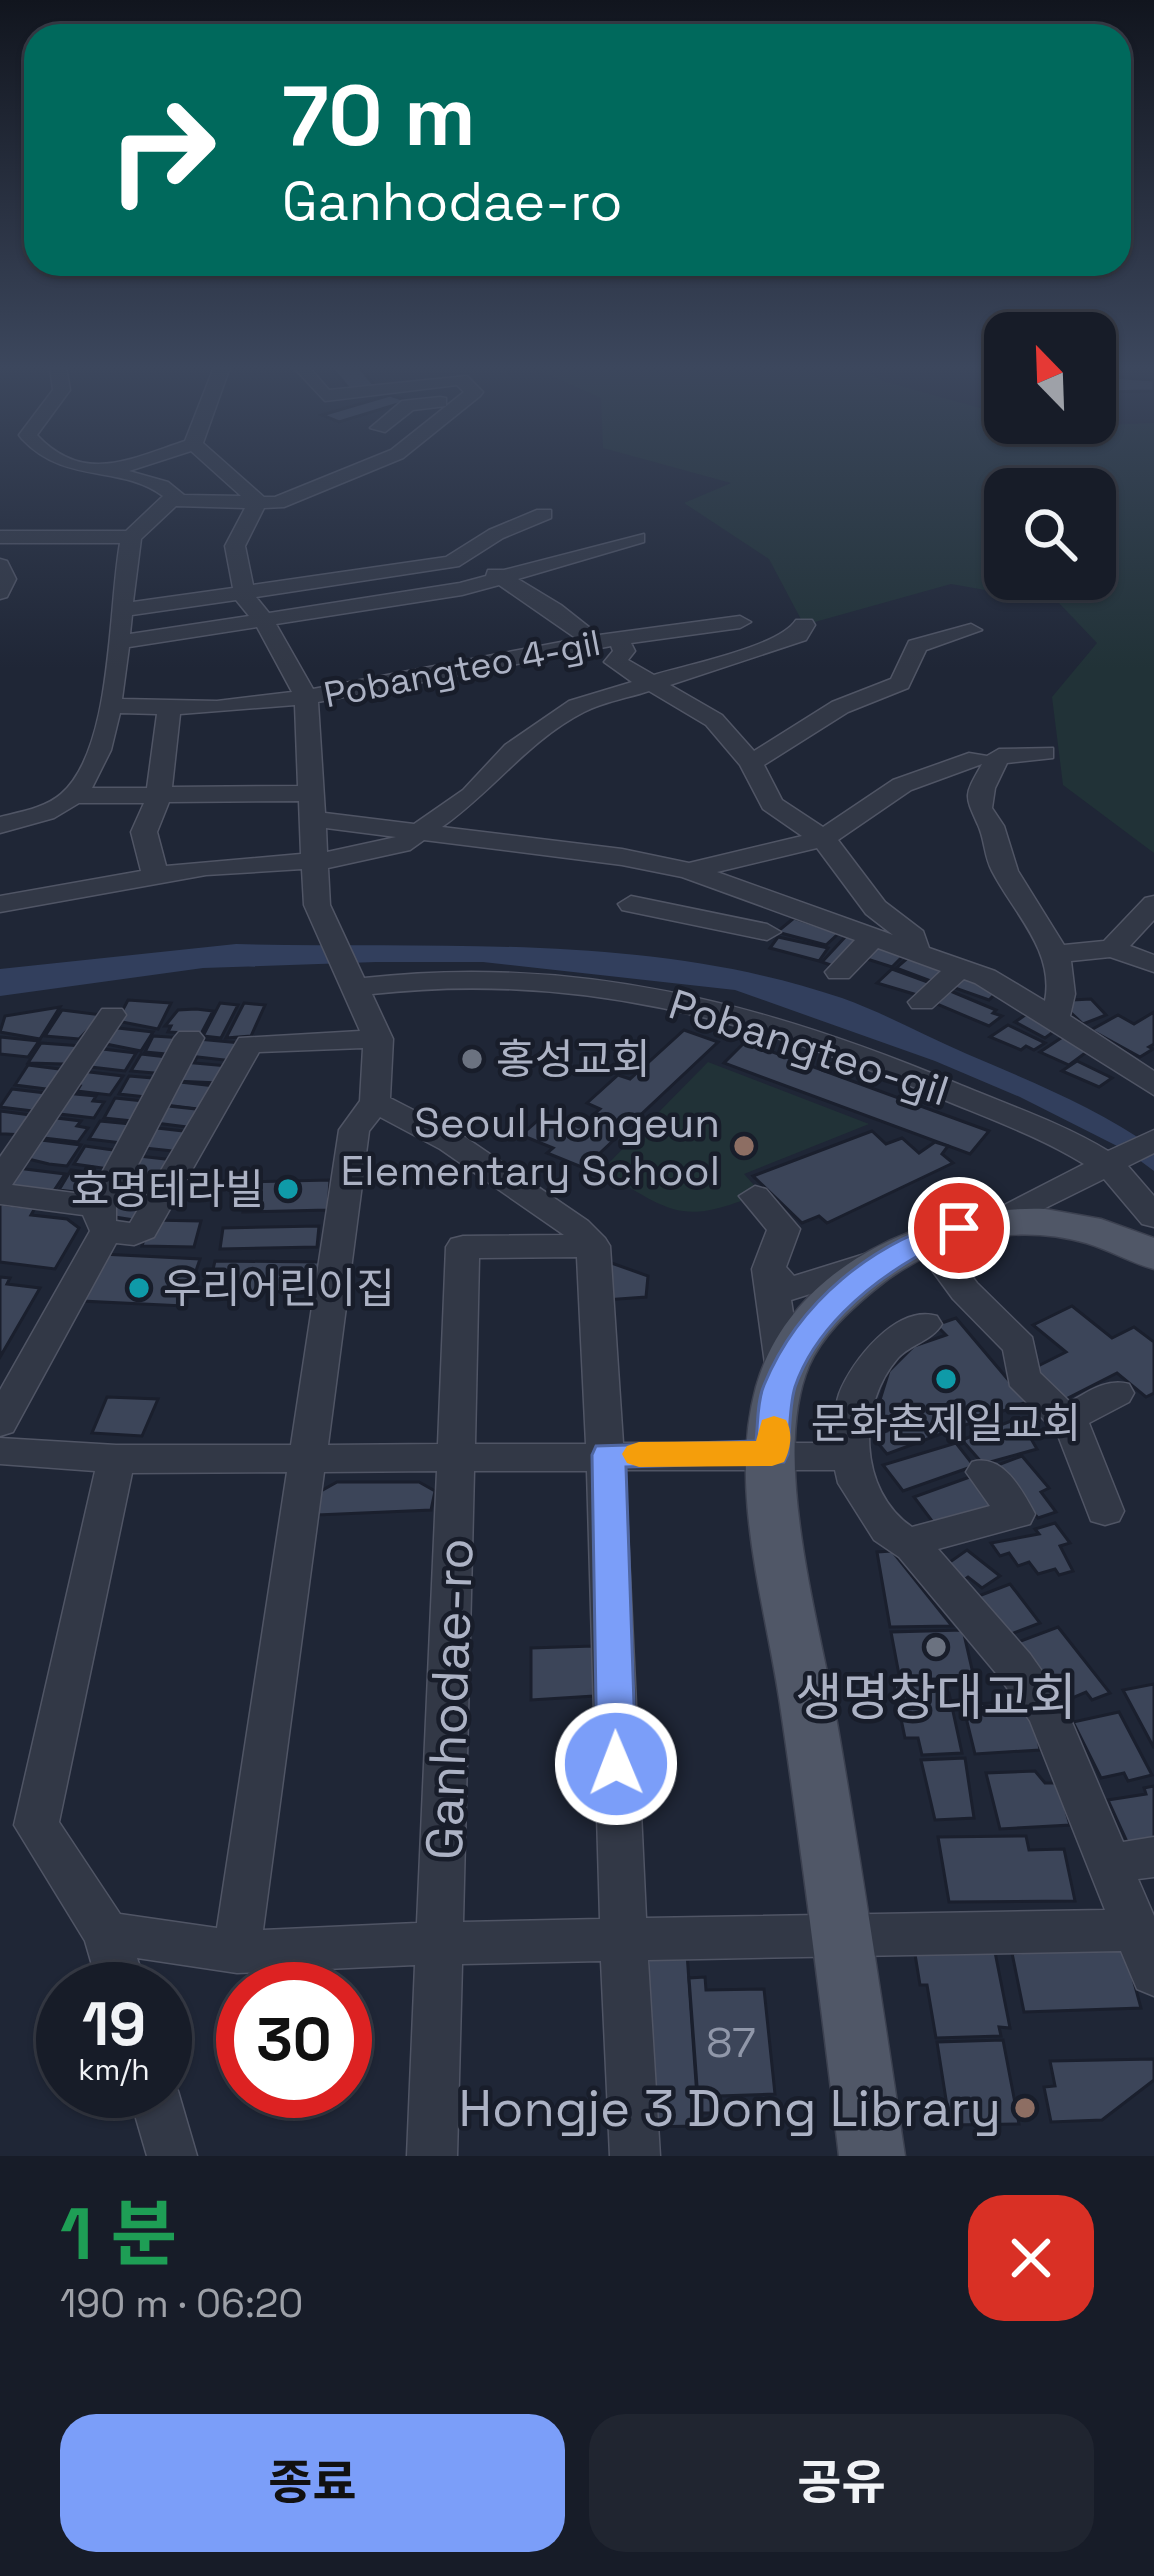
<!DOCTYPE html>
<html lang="ko">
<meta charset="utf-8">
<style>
body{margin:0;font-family:"Space Grotesk","Noto Sans KR",sans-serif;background:#202530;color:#f1f3f6;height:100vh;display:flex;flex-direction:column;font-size:45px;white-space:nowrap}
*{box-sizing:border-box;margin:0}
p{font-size:39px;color:#9ea1a8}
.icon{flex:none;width:66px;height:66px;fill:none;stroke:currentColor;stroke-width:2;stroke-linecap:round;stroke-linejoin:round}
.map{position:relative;height:2156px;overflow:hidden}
.side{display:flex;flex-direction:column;background:#171c28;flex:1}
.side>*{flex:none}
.top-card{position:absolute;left:24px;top:24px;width:1107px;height:252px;border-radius:36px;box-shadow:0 3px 9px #0004,0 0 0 3px #363a45;background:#00695c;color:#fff;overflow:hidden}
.needle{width:78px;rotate:337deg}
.tools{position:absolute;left:984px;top:312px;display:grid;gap:24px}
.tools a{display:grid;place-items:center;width:132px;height:132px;border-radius:24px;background:#171c28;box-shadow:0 3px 9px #0004,0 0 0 3px #363a45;font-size:60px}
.speed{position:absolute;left:36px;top:1962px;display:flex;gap:24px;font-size:60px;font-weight:700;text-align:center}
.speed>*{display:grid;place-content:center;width:156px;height:156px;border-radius:50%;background:#171c28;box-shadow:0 3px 9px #0004,0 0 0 3px #363a45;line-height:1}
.speed small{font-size:30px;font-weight:400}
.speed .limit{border:18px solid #d22;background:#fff;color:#111}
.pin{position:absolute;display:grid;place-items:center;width:102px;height:102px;color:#fff;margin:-51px;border:6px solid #fff;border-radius:50%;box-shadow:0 3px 12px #0007}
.me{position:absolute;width:132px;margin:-66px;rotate:359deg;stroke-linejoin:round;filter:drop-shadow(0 0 9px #0008)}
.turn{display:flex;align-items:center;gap:42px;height:252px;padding:0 60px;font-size:54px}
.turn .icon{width:156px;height:156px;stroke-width:2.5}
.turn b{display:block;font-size:84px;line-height:102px}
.round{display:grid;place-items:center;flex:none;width:126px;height:126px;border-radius:36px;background:#202530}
.summary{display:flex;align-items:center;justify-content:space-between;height:204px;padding:0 60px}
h1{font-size:72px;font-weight:700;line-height:90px;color:#1e9e55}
.primary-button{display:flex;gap:24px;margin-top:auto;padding:24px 60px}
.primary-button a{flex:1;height:138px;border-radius:36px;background:#7b9ef9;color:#111;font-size:48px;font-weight:700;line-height:138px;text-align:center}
.primary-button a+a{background:#202530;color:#f1f3f6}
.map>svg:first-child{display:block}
</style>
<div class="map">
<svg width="1154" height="2156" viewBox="0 0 1154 2156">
<rect width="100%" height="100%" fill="#1f2636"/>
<!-- green -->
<g fill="#213237" fill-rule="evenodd">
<path d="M531 367H858L883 381 1005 415V423L1051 427 1154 423V853L1063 785 1052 697 1097 643 1059 603 951 584 804 625 769 559 684 503 731 483 603 448 601 398ZM1005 489H1095V579H1005Z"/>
<path d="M708 1062 869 1124 744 1174 761 1193C680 1227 673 1212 601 1171Z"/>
</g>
<!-- water -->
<path fill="#323f5d" d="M236 944C437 949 648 932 842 998 884 1013 925 1036 967 1054 1030 1081 1097 1108 1154 1148V1171L1127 1151 1020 1097 935 1061 735 990 483 962H376L203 968 0 996V969Z"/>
<!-- building -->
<g fill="#3c4559" stroke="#1a1f2d" stroke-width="3">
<path d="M331 367H359L376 387 350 390Z"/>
<path d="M1095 376 1154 380V391L1095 392Z"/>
<path d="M390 395 408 401 339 422 322 415Z"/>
<path d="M794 918 839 933 826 945 777 932Z"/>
<path d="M847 935 864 940 839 968 822 962Z"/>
<path d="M778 937 828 948 819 961 770 948Z"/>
<path d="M877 945 905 954 892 967 864 958Z"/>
<path d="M910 956 949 971 936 983 896 968Z"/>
<path d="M892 969 936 985 924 997 877 983Z"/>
<path d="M965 975 1001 988 989 1000 952 987Z"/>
<path d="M948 990 996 1010 993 1013 1002 1016 989 1026 932 1002Z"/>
<path d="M1091 999 1106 1015 1083 1024 1068 1010 1072 1000Z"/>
<path d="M128 1000 171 1003 158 1029 117 1021Z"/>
<path d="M220 1003 238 1005 221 1038 203 1036Z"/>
<path d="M244 1003 265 1005 251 1036 226 1038Z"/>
<path d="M60 1007 40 1039 0 1032 5 1016Z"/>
<path d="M196 1009 213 1011 201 1034 168 1032 171 1026H165L178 1010Z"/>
<path d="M62 1010 102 1015 79 1039 45 1036Z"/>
<path d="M1031 1011 1056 1030 1045 1038 1015 1022Z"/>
<path d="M1154 1012V1044L1149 1047 1153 1049 1140 1057 1091 1030 1118 1015 1134 1024Z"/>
<path d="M1008 1025 1045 1043 1034 1050 1026 1046 1021 1050 990 1037Z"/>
<path d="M109 1027 153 1032 141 1051 101 1043Z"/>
<path d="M684 1030 718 1042 584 1168 547 1153 553 1148 521 1135 545 1114 579 1127 600 1109 587 1103 618 1075 630 1079Z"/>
<path d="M1067 1034 1092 1048 1069 1065 1040 1052Z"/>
<path d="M153 1036 185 1038 177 1055 145 1052Z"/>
<path d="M0 1037 39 1041 28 1057 0 1054Z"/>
<path d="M198 1039 241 1043 233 1061 189 1056Z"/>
<path d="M745 1042 989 1131 970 1154 724 1063Z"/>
<path d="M41 1043 82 1046 64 1064 28 1063Z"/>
<path d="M94 1048 136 1053 125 1071 82 1066Z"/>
<path d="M141 1054 176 1058 166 1074 131 1071Z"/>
<path d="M188 1058 196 1059 194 1063 228 1066 219 1083 175 1081Z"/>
<path d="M1077 1061 1112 1078 1099 1087 1062 1071Z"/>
<path d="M28 1065 67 1070 54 1090 15 1085Z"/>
<path d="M81 1071 123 1076 110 1095 77 1091 80 1086 71 1085Z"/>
<path d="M129 1076 165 1079 155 1098 119 1094Z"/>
<path d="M171 1081 215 1086 206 1110 157 1104Z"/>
<path d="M12 1089 54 1094 41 1112 0 1107Z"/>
<path d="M65 1093 96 1096 93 1101 104 1102 94 1118 51 1113Z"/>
<path d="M115 1098 153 1102 142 1122 104 1118Z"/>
<path d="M159 1105 205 1110 195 1128 148 1122Z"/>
<path d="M0 1111 38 1116 25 1135 6 1134H0Z"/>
<path d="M48 1117 81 1121 77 1126 88 1128 78 1142 35 1137Z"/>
<path d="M100 1121 141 1125 130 1144 89 1139Z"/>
<path d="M147 1125 157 1128 192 1132 182 1152 135 1147Z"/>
<path d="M872 1131 886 1144 902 1138 919 1153 935 1142 948 1146 942 1154 953 1163 827 1223 819 1216 802 1223 753 1176Z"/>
<path d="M33 1139 81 1145 67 1166 49 1164 20 1157Z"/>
<path d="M85 1146 127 1152 116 1170 74 1164Z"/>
<path d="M130 1155 174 1160 164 1178 120 1172Z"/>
<path d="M17 1168 65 1174 51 1195 8 1187Z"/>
<path d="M71 1170 104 1174 92 1194 59 1190Z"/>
<path d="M330 1180 328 1210 243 1212 247 1182Z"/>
<path d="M123 1182 154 1187 134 1220 102 1215Z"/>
<path d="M0 1204 35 1208 31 1215 67 1219 79 1228 55 1269 0 1262Z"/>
<path d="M150 1220 201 1221 194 1247 142 1246Z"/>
<path d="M319 1226 317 1247 220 1249 223 1228Z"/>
<path d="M101 1254 200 1259 184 1306 82 1301Z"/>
<path d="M603 1260 648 1276 646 1297 605 1300Z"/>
<path d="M215 1261 322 1262 317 1292 208 1291Z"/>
<path d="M0 1277 10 1278 7 1284 40 1288 0 1357Z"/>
<path d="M1072 1306 1112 1338 1134 1327 1154 1342V1393L1146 1397 1117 1373 1064 1400 1030 1370 1066 1352 1033 1325Z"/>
<path d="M956 1318 1027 1402 887 1454 872 1436 887 1431 879 1403 889 1371 914 1346 946 1335 936 1325Z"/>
<path d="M107 1397 158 1399 142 1436 92 1433Z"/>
<path d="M1019 1418 1037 1449 983 1464 962 1440Z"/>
<path d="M956 1443 974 1466 903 1491 883 1465Z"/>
<path d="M1022 1456 1049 1488 1041 1492 1056 1512 1038 1518 995 1466Z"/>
<path d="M978 1474 1004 1506 935 1525 914 1497Z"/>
<path d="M337 1482H419L435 1491 431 1510 317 1515 321 1491Z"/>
<path d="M1055 1523 1070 1543 1060 1546 1073 1571 1059 1575 1055 1569 1038 1574 1029 1562 1018 1566 1009 1553 1000 1556 991 1543 1039 1534 1035 1529Z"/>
<path d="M967 1550 1000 1576 982 1588 968 1577 958 1584 940 1569Z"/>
<path d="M892 1551 952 1626 890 1627 877 1552Z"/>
<path d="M1010 1584 1040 1623 1006 1636 976 1597Z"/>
<path d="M1058 1627 1110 1693 1092 1700 1086 1692 1063 1702 1018 1642Z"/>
<path d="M963 1630 974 1678 900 1680 891 1632Z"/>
<path d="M594 1646V1696L531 1700V1648Z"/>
<path d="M936 1683 938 1694 949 1693 962 1753 922 1755 918 1738H905L894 1685Z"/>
<path d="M1154 1684V1748L1123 1690Z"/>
<path d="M1032 1700 1040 1750 975 1754 963 1705Z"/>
<path d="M1119 1712 1152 1775 1128 1781 1124 1773 1101 1778 1073 1722Z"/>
<path d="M965 1758 974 1818 935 1820 921 1760Z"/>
<path d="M1035 1771 1045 1783H1058L1070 1825 1000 1829 986 1773Z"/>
<path d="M1154 1786V1841L1129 1846 1108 1800 1146 1794 1144 1788Z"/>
<path d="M1026 1836 1029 1850 1064 1849 1075 1901 949 1902 938 1837Z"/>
<path d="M994 1947 1010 2028 999 2027 1001 2036 936 2038 927 1985H920L914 1948Z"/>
<path d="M1125 1949 1141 2008 1024 2012 1012 1953Z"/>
<path d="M687 1953 699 2126 643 2127 648 1954Z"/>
<path d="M705 1977 706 1990 764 1989 775 2094 720 2096 722 2113H699L689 1978Z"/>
<path d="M1003 2040 1019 2124 950 2125 937 2042Z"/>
<path d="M1154 2059V2080L1102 2120 1051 2122 1044 2087 1055 2086 1050 2061Z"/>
</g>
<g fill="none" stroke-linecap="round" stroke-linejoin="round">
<defs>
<g id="minor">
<path d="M50 367H66L70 390 37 435C84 485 130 459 185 441L214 367H230L203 443 264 497H275L391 450 464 392 457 385 325 401 293 367H309L329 390 467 376 483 392 480 396 403 458 284 507 264 508 245 546 253 585 446 557 489 530 537 510H551V518L503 538 459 566 256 597 269 613 460 583 486 576 488 570H504L644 534V542L518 579 561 605 599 635 740 616 751 622 740 628 631 643 635 651 628 660 654 675C686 665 779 647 796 620H812L815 625 806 640 670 685 722 715 754 751 832 702 891 679 909 641 971 624 982 630 926 650 908 688 848 712 764 765 782 800 823 827 893 780 969 753 987 756 999 749 1053 748V758L1007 763 995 788 992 808 1004 826 1018 871 1064 945 1104 941 1145 898 1154 896V920L1130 946 1154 955V972L1110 957 1071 961 1075 994 1070 1016 1154 1071V1095L975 983 964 979 932 1008H912L908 1002 941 971 878 948 849 978H829L825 972 855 940 682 877 622 865 424 840 410 850 328 868 330 905 364 978C576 954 764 1003 958 1084 1008 1105 1062 1123 1108 1151L1154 1130V1153L1128 1166 1154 1196V1227L1142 1224 1104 1179 999 1231 987 1228 983 1221 987 1214 1084 1164C1040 1137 990 1119 942 1099 755 1020 576 971 372 994L393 1039 390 1098 462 1135 588 1221 605 1238 610 1246 623 1443H833C835 1428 834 1408 839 1394 852 1360 897 1304 937 1316L942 1324C932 1341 911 1344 898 1358 857 1405 858 1490 912 1527L990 1506 966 1472 972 1462C1003 1453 1022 1490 1035 1514L1030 1524 938 1549 1030 1654 1063 1701 1123 1842 1154 1837V1877L1138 1879 1154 1916V1996L1137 1989 1121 1951 648 1960 660 2156H610L601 1961 462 1964 457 2156H407L415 1965 237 1973 137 1958 147 1989H99L85 1941 14 1825 95 1471 0 1464V1438L116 1445H291L339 1130 360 1101 363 1048 259 1052 154 1237 134 1245 116 1243 13 1432 0 1436V1390L90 1231 83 1215 0 1204V1157L102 1009H122L126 1015 12 1185 90 1195 174 1038 179 1032H199L204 1038 116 1207V1221L130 1223 239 1038 360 1031 304 905 302 869 206 875 0 912V896L141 871 131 832 144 803H79L54 818 0 833V817C20 812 45 808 61 794 113 749 108 609 120 543H0V531H126L163 496C120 464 65 485 22 439L19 435 53 390ZM191 451 241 496 184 495 168 482 129 471ZM176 506 245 508 225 546 233 588 133 602 141 539ZM499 585 577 639 313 689 276 624 462 595ZM236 600 249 616 130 634 132 615ZM257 627 292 692 217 701 122 699 129 647ZM611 646 613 651 604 662 632 682 569 701 505 745 463 790 414 824 325 813 318 702ZM649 691 706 725 740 765 763 809 802 836 689 863 622 849 442 827C492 792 529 740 584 712 603 702 628 698 649 691ZM295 705 298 786 172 787 180 714ZM120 713 157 714 147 788H92L111 750ZM982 764C964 796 964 794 978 825 985 840 984 856 992 871 1013 912 1055 951 1045 1001L995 971 929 948 923 931 885 902 838 840 911 790ZM299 801 301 854 166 866 157 832 169 802ZM326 828 396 837 327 852ZM817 848 866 914 893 935 717 872ZM380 1117 440 1149 564 1235 463 1236 451 1239 446 1247 438 1444 328 1445 369 1131ZM577 1257 586 1444H475L479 1258ZM625 1470H835L838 1483 874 1540 899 1557 1000 1678 1030 1721 1105 1910 646 1918ZM437 1471 417 1923 263 1930 324 1472ZM474 1471H587L600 1919 463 1922ZM287 1472 217 1928 120 1914 59 1822 132 1473Z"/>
<path d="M440 397 446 398V406L413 410 385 432 370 428 402 401Z"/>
<path d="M0 559 7 561 16 579 7 597 0 599Z"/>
<path d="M631 896 767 924 781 932 767 940 622 910 618 904Z"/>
<path d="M755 1186 766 1189 800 1229 786 1267 794 1276 868 1253 880 1256 885 1264 880 1272 791 1300 802 1371 797 1380 784 1383 771 1380 766 1371 752 1269 767 1230 739 1196Z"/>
<path d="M926 1228 938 1231 977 1283 1032 1337 1040 1373 1070 1402C1089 1391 1107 1378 1129 1384L1134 1393 1129 1402 1089 1423 1124 1511 1119 1521 1105 1525 1091 1521 1057 1433 1010 1386 1003 1350 953 1299 909 1239 914 1231Z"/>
<path d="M165 2072 178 2091 197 2156H147L128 2091H165Z"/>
</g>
<path id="major" d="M1045 1209 1101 1219 1154 1238V1269C1131 1263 1110 1250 1086 1243 1011 1222 932 1241 873 1291 849 1311 822 1336 809 1366 769 1460 823 1635 839 1734 863 1874 884 2015 905 2156H839C821 2005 802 1854 780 1704 765 1603 728 1488 756 1387 790 1265 929 1205 1045 1209Z"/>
</defs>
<!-- minor casing -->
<use href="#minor" stroke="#505565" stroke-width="3"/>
<!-- major casing -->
<use href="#major" stroke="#3c4150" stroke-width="3"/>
<!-- minor -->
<use href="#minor" fill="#323846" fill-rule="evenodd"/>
<!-- major -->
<use href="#major" fill="#505767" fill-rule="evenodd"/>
</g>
<!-- sky -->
<linearGradient id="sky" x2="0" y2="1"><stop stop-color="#11151e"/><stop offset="0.55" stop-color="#3c475d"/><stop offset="1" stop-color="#3c475d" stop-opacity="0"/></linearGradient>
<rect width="1154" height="668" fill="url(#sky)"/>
<!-- route -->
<path fill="#7b9ef9" stroke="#5067a2" stroke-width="3" d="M959 1218 970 1221 974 1228C962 1242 933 1247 916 1257 866 1286 814 1331 795 1387 789 1407 790 1433 788 1454L784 1462 626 1467 636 1764 630 1776 616 1780 602 1776 597 1764 592 1455 596 1446 756 1441C758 1424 757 1401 764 1385 798 1302 873 1241 959 1218Z"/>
<!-- slow -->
<path fill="#f59e0b" d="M774 1416 786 1420C793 1432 791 1449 784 1462L772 1466 639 1467 627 1463 622 1454 627 1446 639 1442 756 1441 762 1420Z"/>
<!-- markers -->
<g fill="#6b7280" stroke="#181d2a" stroke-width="4.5">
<circle cx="472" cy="1059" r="12"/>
<circle cx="936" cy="1647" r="12"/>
</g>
<g fill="#8d6e63" stroke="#181d2a" stroke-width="4.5">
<circle cx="744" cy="1146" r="12"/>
<circle cx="1025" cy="2108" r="12"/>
</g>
<g fill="#0f9aa8" stroke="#181d2a" stroke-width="4.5">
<circle cx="288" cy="1189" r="12"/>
<circle cx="139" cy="1288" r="12"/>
<circle cx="946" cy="1379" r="12"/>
</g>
<g text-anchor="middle" stroke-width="9" stroke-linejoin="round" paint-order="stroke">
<!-- far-street labels -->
<g font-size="36" fill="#acb2c4" stroke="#181d2a">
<text transform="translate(462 668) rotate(-11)" y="13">Pobangteo 4-gil</text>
</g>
<!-- street labels -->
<g font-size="42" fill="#acb2c4" stroke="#181d2a">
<text transform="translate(809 1047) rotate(18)" y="15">Pobangteo-gil</text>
</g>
<!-- poi labels -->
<g font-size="42" fill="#acb2c4" stroke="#181d2a" text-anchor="start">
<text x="496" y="1074">홍성교회</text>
<text x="720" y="1137" text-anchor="end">Seoul Hongeun<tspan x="720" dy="48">Elementary School</tspan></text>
<text x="264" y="1204" text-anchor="end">효명테라빌</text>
<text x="163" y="1303">우리어린이집</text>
<text x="946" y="1438" text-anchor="middle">문화촌제일교회</text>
</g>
<!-- near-number labels -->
<g font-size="42" fill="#9097a9">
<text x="731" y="2057">87</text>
</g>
<!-- near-poi labels -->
<g font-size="51" fill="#acb2c4" stroke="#181d2a">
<text x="936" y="1715">생명창대교회</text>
<text x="1001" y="2126" text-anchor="end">Hongje 3 Dong Library</text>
</g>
<!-- near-street labels -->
<g font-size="51" fill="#acb2c4" stroke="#181d2a">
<text transform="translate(449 1699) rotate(-88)" y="18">Ganhodae-ro</text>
</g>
</g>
</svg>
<div class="tools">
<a><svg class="needle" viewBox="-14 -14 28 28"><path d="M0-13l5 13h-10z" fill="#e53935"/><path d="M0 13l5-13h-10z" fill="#9ea1a8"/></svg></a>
<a><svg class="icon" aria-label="search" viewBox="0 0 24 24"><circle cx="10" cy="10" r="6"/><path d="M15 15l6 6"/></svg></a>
</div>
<div class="speed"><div>19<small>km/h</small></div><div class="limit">30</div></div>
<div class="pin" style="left:959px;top:1228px;background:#d93025"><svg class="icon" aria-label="arrive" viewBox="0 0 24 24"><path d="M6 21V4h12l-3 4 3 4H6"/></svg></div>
<svg class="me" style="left:616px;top:1764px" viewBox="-20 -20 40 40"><circle r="17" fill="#7b9ef9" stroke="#fff" stroke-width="3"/><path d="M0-11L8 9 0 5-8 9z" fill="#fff"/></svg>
<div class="top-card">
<div class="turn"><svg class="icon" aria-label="right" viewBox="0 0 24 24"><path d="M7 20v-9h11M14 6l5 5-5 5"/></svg><div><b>70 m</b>Ganhodae-ro</div></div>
</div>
</div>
<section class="side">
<div class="summary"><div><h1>1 분</h1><p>190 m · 06:20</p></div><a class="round" style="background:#d93025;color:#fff"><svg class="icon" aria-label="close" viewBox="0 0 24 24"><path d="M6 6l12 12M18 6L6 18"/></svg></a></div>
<div class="primary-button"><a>종료</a><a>공유</a></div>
</section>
